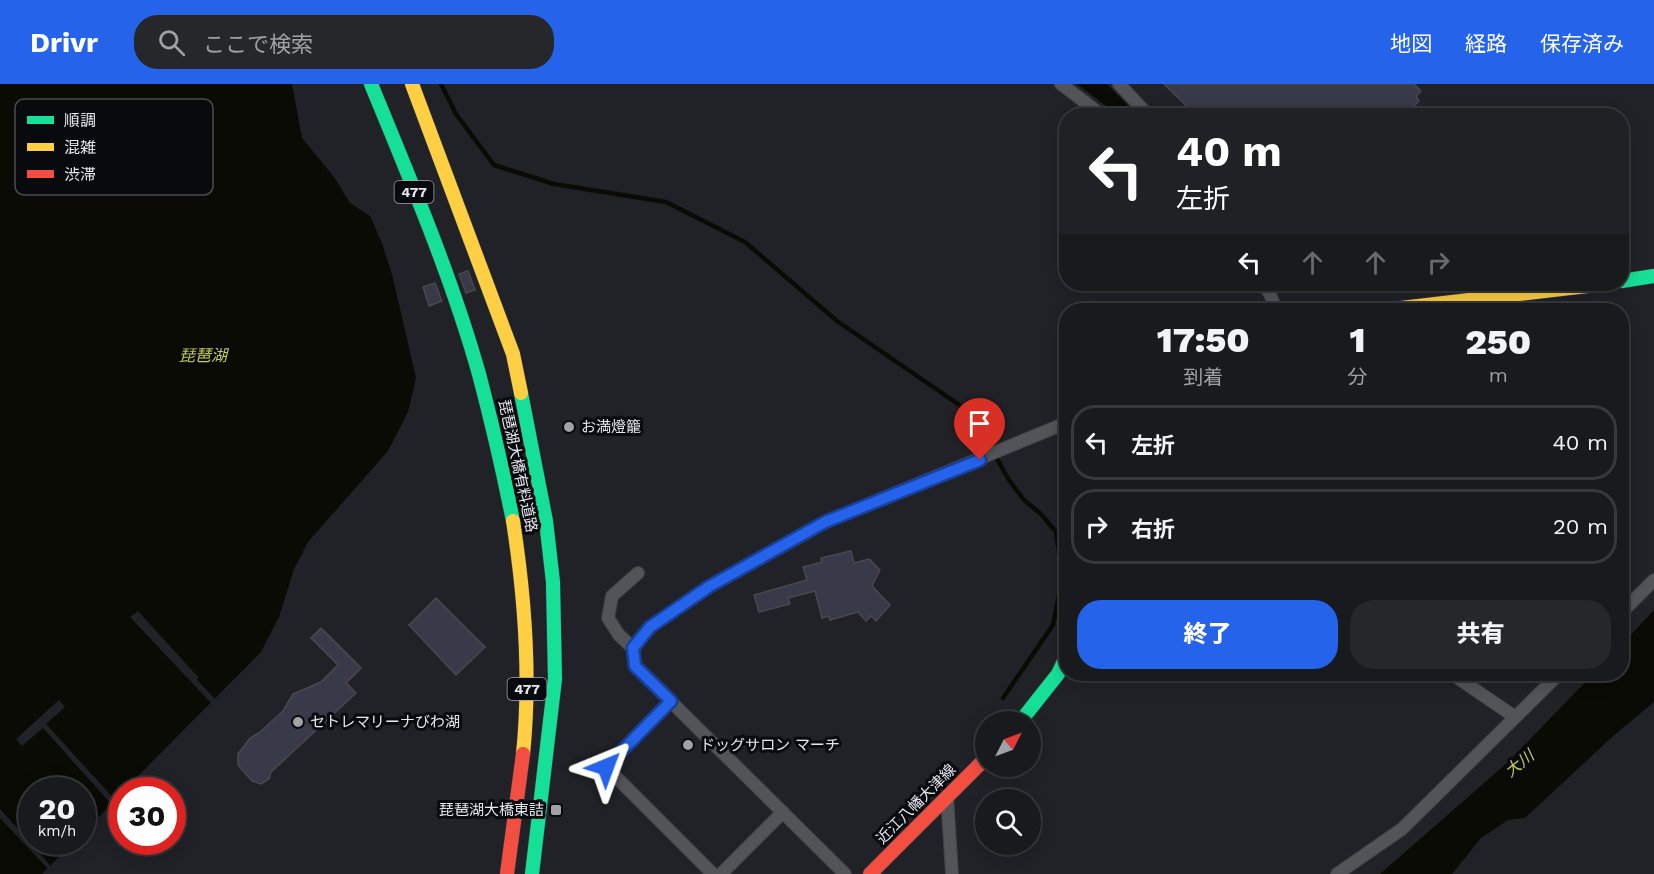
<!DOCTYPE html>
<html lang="ja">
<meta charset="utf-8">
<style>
body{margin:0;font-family:"Work Sans","Noto Sans JP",sans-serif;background:#26272a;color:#f1f3f6;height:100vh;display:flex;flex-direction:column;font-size:22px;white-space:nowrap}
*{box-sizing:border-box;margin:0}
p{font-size:20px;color:#9fa1a4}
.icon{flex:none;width:33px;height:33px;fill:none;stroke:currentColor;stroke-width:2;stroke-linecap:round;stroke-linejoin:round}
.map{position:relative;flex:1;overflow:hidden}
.side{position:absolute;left:1059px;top:219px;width:570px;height:378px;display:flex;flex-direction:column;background:#191a1d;border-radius:24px;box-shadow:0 3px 15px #0003,0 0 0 2px #37383b}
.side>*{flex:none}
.guide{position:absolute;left:1059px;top:24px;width:570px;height:183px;border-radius:24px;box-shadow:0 3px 15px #0003,0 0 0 2px #37383b;background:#202124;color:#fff;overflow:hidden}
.needle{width:39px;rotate:48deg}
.tools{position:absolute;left:975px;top:627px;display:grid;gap:12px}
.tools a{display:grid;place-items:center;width:66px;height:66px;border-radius:50%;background:#191a1d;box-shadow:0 3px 15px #0003,0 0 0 2px #37383b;font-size:30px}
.speed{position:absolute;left:18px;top:693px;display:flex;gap:12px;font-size:30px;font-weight:700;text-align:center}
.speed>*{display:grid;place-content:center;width:78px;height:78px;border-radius:50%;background:#191a1d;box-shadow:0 3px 15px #0003,0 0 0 2px #37383b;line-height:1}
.speed small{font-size:15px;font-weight:400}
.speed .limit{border:9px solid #d22;background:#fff;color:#111}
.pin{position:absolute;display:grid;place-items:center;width:51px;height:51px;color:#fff;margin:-62px -26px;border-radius:50% 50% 50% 0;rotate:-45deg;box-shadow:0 0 6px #0007}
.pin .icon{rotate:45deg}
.me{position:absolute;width:66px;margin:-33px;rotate:44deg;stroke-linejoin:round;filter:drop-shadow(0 0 4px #0008)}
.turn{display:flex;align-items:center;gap:21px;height:126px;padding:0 18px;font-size:27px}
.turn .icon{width:78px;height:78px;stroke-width:2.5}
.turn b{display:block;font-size:42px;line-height:51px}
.lanes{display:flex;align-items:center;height:57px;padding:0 18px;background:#0003;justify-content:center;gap:30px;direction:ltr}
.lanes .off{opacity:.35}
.eta{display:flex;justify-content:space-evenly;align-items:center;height:102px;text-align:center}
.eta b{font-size:36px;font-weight:800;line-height:42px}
.cta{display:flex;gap:12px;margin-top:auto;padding:12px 18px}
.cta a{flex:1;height:69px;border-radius:24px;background:#2563eb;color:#fff;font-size:24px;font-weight:800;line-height:69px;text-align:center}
.cta a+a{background:#26272a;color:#f1f3f6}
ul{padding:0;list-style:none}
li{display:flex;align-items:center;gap:18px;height:75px;margin:0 12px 9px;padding:0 6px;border:3px solid #37383b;border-radius:24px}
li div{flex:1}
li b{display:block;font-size:22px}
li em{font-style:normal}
header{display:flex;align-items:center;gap:36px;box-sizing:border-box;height:84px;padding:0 30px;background:#2563eb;color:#fff}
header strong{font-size:28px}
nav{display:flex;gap:33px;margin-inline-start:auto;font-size:21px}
.search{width:420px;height:54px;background:#26272a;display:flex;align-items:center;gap:15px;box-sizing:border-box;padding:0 21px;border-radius:24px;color:#9fa1a4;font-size:22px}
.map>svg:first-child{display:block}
</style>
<header>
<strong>Drivr</strong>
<div class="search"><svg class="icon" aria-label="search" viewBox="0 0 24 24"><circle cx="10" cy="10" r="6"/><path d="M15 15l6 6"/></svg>ここで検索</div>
<nav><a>地図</a><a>経路</a><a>保存済み</a></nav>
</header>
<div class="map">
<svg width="1654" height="790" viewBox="0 0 1654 790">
<rect width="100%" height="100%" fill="#212227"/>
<!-- water -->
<g fill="#0a0b04">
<path d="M0 0H292L302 54 334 93 350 119 370 132 382 159 392 190 416 294 408 328 388 367 308 458 294 485 279 533 261 568 124 706H122L121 710 83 749 82 706H32V758H74L42 790H0Z"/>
<path d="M1077 0H1107L1137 31H1118Z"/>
<path d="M1654 526V618L1611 654 1525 734 1508 736 1481 754 1452 790H1380L1507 679 1593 590H1622V560Z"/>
</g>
<!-- pier -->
<g fill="#212227">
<path d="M138 527 198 593 197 596 217 617 213 621 130 533Z"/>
<path d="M59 616 65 623 46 640 117 718 113 722 43 644 22 662 16 655Z"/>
<path d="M0 725 39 768 52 784 50 787 0 734Z"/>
</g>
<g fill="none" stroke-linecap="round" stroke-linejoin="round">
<!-- stream -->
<path stroke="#0a0b04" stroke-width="4.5" d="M441 0 456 30 494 81 554 100 666 118 745 158 837 237 971 329 1009 396 1024 416 1041 430 1056 448 1061 483 1059 511 1053 541 1003 614"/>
</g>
<!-- building -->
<g fill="#383949" stroke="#48484d" stroke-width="1.5">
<path d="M1164 0H1414L1421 7 1416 12 1419 17 1410 26 1389 32H1197Z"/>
<path d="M468 187 475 206 466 209 459 190Z"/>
<path d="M435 199 442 217 429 222 423 203Z"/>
<path d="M851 467 854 479 869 475 880 486 872 502 890 521 876 537 871 532 866 537 858 528 830 536 829 532 822 534 815 507 788 514 790 520 759 528 754 511 807 496 803 483 822 478 821 474Z"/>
<path d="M436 514 485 563 456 591 409 541Z"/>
<path d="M321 544 361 584 346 599 356 609 271 688 269 695 261 700 252 697 238 681V670L250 654 259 649 283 627 293 610 321 598 338 581 311 554Z"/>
</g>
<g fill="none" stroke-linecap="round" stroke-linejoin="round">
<defs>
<g id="street">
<path d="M1061 0 1103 32"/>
<path d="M1119 0 1149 32"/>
<path d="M1263 200 1270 210 1276 226"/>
<path d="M1622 528 1654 496"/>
<path d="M633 564 619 551 608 534 612 512 638 489"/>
<path d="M1452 590 1515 633"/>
<path d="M671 617 606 683 713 790"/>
<path d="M947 712 952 790"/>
<path d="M721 790 783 728"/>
<path d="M845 790 635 582 633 564 650 543 710 502 825 438 1066 339"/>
<path d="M1337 790 1402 745 1559 590"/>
</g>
<g id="fast">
<path d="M371 0C410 95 451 191 479 290 492 339 503 387 513 437"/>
<path d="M1622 197 1654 192"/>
<path d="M521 309 546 437 553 498 555 595 532 790"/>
<path d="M1020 638 1058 590 1066 573"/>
</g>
<g id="slow">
<path d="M412 0 513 270 521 309"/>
<path d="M1384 226 1604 200"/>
<path d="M513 437C525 514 531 593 523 670"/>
</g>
<g id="jam">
<path d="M507 790 523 670"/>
<path d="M870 790 986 674"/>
</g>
</defs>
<!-- street casing -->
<use href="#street" stroke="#3f4044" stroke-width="14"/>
<!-- fast casing -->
<use href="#fast" stroke="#3f4044" stroke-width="15"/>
<!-- slow casing -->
<use href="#slow" stroke="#3f4044" stroke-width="15"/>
<!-- jam casing -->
<use href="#jam" stroke="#3f4044" stroke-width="15"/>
<!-- street -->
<use href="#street" stroke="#535458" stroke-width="12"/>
<!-- fast -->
<use href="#fast" stroke="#16e098" stroke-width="14"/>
<!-- slow -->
<use href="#slow" stroke="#ffcf43" stroke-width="14"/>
<!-- jam -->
<use href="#jam" stroke="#f24e42" stroke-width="14"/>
</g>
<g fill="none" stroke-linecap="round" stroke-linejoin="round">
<defs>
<path id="route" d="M606 683 671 617 635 582 633 564 650 543 710 502 825 438 980 376"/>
</defs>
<!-- route casing -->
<use href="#route" stroke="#184099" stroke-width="15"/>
<!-- route -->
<use href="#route" stroke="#2563eb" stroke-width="10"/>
</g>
<!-- markers -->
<g fill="#a0a2a8" stroke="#090a0e" stroke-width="2">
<circle cx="569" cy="343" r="6"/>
<circle cx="298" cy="638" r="6"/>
<circle cx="688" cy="661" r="6"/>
<rect x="550" y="720" width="12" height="12" rx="3"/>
</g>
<g text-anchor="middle" stroke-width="6" stroke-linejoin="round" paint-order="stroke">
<!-- shield labels -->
<g fill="#090a0e" stroke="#a3a5ab" stroke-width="1.5">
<rect x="394.5" y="97" width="39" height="22" rx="4.5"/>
<rect x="507.5" y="594" width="39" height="22" rx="4.5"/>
</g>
<g font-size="14" font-weight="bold" fill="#e5e7ee">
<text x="414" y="113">477</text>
<text x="527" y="610">477</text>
</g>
<!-- poi labels -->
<g font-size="15" fill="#e5e7ee" stroke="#090a0e" text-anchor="start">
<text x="581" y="348">お満燈籠</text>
<text x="310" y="643">セトレマリーナびわ湖</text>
<text x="700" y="666">ドッグサロン マーチ</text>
<text x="544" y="731" text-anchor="end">琵琶湖大橋東詰</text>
</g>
<!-- street labels -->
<g font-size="15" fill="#e5e7ee" stroke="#090a0e">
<text transform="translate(518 382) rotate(78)" y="5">琵琶湖大橋有料道路</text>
<text transform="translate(916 720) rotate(-45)" y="5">近江八幡大津線</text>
</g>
<!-- water labels -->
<g font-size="16" font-style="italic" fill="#c4ce50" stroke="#090a0e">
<text x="203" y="277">琵琶湖</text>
<text transform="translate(1519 679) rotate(-39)" y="6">大川</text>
</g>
</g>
<!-- legend -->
<rect x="15" y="15" width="198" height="96" rx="9" fill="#090a0e" stroke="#4b4c51" stroke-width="1.5"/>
<rect x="27" y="32" width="27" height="8" fill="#16e098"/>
<rect x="27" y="59" width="27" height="8" fill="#ffcf43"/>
<rect x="27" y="86" width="27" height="8" fill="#f24e42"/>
<g font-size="16" fill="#e5e7ee">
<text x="64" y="42">順調</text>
<text x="64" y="69">混雑</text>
<text x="64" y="96">渋滞</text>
</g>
</svg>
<div class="tools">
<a><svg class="needle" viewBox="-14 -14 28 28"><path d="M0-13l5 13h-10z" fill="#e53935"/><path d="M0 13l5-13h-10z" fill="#9fa1a4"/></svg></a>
<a><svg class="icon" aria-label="search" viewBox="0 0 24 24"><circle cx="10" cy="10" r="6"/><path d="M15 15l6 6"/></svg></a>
</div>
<div class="speed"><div>20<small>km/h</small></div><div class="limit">30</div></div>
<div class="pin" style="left:980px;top:376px;background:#d93025"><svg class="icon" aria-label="arrive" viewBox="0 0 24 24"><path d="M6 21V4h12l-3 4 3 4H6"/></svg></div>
<svg class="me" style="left:606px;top:683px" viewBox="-20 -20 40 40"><path d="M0-17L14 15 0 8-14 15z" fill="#2563eb" stroke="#fff" stroke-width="4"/></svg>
<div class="guide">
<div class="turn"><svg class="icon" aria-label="left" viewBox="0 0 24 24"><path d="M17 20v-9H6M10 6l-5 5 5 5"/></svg><div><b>40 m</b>左折</div></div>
<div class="lanes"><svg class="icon" aria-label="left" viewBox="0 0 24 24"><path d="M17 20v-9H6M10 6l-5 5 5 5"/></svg><svg class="icon off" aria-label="ahead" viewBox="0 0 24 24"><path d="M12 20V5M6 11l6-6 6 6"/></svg><svg class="icon off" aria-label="ahead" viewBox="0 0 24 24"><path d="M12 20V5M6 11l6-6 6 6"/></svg><svg class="icon off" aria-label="right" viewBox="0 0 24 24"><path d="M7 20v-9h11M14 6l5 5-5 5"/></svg></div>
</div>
<section class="side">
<div class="eta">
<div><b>17:50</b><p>到着</p></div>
<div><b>1</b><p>分</p></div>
<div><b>250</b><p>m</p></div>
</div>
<ul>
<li><svg class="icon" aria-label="left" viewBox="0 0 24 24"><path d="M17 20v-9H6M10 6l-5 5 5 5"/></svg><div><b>左折</b></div><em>40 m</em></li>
<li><svg class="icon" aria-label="right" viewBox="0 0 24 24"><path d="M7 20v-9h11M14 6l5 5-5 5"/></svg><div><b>右折</b></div><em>20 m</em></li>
</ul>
<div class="cta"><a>終了</a><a>共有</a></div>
</section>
</div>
